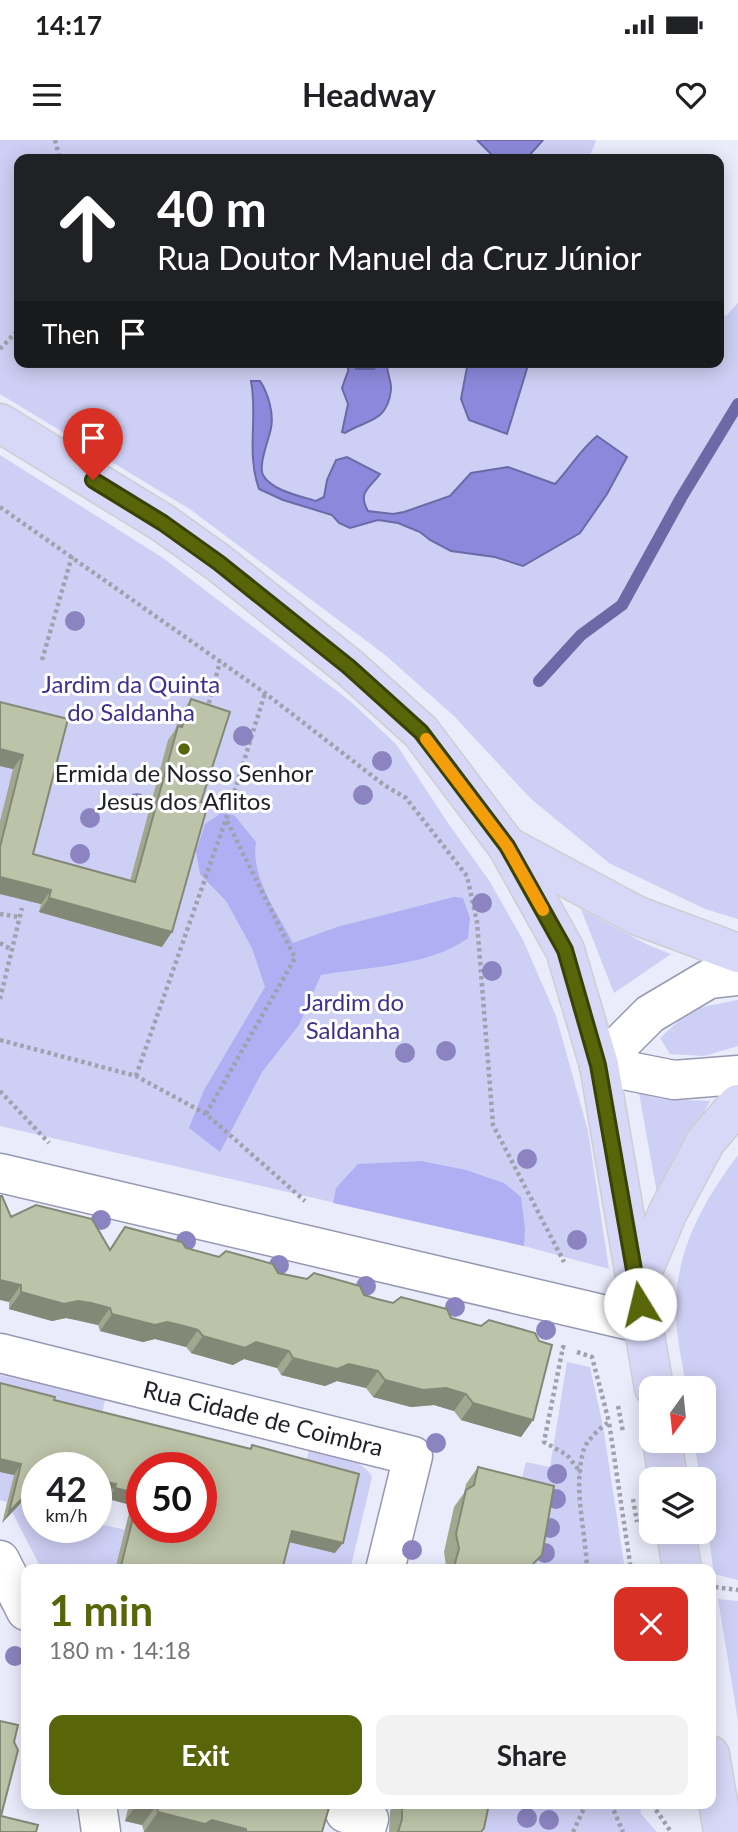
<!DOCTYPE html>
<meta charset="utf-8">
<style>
body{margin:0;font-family:Lato,sans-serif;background:#f2f2f2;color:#202124;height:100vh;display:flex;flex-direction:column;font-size:26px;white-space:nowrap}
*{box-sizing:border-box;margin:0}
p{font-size:23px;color:#757577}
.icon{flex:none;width:38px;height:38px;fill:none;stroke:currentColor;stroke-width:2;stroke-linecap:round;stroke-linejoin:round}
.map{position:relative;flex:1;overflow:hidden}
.side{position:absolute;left:21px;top:1424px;width:695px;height:245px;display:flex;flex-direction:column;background:#fff;border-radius:14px;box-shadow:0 4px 18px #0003}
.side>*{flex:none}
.banner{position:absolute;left:14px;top:14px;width:710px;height:214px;border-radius:14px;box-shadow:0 4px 18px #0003;background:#202124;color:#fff;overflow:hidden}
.needle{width:46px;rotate:195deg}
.buttons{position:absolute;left:639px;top:1236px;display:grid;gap:14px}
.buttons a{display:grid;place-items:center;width:77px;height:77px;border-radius:14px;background:#fff;box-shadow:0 4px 18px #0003;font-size:35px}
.speed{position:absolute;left:21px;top:1312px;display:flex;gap:14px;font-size:35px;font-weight:700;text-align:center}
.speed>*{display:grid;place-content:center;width:91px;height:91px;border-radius:50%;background:#fff;box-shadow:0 4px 18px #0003;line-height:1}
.speed small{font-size:18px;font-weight:400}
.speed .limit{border:10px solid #d22;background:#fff;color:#111}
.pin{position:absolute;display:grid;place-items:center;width:60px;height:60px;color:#fff;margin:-72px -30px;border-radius:50% 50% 50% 0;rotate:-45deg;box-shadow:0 0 7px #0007}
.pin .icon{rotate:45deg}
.me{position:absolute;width:77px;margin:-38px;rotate:351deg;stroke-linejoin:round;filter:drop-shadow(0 0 5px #0008)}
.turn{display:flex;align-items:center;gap:24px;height:147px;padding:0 28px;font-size:32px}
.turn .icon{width:91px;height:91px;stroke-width:2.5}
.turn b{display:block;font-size:49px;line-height:60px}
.then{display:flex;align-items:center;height:66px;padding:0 28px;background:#0003;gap:14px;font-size:26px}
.round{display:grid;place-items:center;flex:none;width:74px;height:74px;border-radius:14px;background:#f2f2f2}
.headline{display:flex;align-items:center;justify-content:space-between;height:119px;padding:0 28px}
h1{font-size:42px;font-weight:700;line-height:52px;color:#586509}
.button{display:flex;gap:14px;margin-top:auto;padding:14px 28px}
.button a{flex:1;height:80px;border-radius:14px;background:#586509;color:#fff;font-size:28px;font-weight:700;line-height:80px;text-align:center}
.button a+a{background:#f2f2f2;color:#202124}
.status{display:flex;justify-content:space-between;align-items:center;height:49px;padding:0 35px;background:#fff;direction:ltr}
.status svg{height:19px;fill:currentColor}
header{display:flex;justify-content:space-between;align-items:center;height:91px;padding:0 28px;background:#fff;font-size:32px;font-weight:700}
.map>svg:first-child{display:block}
</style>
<div class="status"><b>14:17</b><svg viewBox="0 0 49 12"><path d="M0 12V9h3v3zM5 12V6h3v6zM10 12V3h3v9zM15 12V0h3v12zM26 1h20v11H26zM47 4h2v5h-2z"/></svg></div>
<header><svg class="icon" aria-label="menu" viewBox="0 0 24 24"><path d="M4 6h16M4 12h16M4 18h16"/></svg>Headway<svg class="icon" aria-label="heart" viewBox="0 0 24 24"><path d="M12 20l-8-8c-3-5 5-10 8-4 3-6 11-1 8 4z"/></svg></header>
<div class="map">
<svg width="738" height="1692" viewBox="0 0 738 1692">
<rect width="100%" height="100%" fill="#eaebfb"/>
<!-- green -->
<g fill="#cecff4">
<path d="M0 0H477L495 18 506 19H19V222H719V173L726 176 738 163V779L705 769 609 723 530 658 454 576 384 514 191 370 0 254Z"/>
<path d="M543 0H596L589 19H521L527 18Z"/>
<path d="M0 315 163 418 350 561 396 604 448 683 490 742 523 800 556 876 588 991 609 1129 524 1106 0 986Z"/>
<path d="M581 769 648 805 671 814 614 853Z"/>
<path d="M738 860V906L704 916 670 914 660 898 692 869Z"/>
<path d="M639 953 661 959 710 961 658 1059Z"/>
<path d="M738 1015V1440L714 1434 704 1364V1339H700L694 1300H704V1248H686C683 1225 677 1201 676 1178 673 1115 702 1063 738 1015Z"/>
<path d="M567 1222 590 1227 603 1286 625 1430H530L519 1350 526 1322 550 1327Z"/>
<path d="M0 1235 105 1260 100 1284 37 1328V1388H96V1383L126 1390 116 1430H42L7 1362 0 1360V1332L14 1335 7 1362 24 1365 47 1268 0 1256Z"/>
<path d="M309 1310C330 1315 361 1316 372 1337L350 1430H278Z"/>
<path d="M718 1459 738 1461V1581Z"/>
<path d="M480 1664H640L641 1674 657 1692H475Z"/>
</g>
<!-- forest -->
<g fill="#b0aff4">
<path d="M221 673 234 675 256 702C250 736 278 774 293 803L337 787 454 757 463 758 470 778 468 798C431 826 366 827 321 835L299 885 262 932 220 1012 189 988 204 950 265 847 252 808 226 761 200 734 196 711 205 684Z"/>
<path d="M421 1021 466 1030 504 1043 521 1057 525 1089 524 1106 333 1063 336 1048 358 1024Z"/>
</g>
<!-- water -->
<g fill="#8c89dc" stroke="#6b69a6" stroke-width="2">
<path d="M477 0H543L527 18H495Z"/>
<path d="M348 222H355L356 229H374L379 222H387C386 232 392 241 391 250 387 283 367 279 345 293L342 292 348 264 342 248 348 231Z"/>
<path d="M468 222H529L507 294 469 280 461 259Z"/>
<path d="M251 241H260C268 253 274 273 271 288 269 299 258 325 263 335 272 351 300 356 316 361L324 357 327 340 336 320 347 317 380 334C370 348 357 352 368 371L393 374 404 372 450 356 471 333 508 327 555 344C570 328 580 310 597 296L627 317 607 354 580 393 523 426 495 417 451 411 430 400 420 392 398 383 378 380 350 388 339 383 332 375 283 360 259 349C246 313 258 277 251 241Z"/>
</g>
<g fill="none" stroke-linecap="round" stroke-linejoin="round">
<!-- stream -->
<path stroke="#6b69a6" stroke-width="12" d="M539 541 581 495 622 465 681 358 738 264"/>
<defs>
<g id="minor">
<path d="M599 925 650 874 709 839 738 836"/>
<path d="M599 925 674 940 738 935"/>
<path d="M0 1033 644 1184"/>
<path d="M0 1213 413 1316 385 1430"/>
<path d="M0 1420 26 1471"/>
<path d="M97 1664 101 1692"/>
<path d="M344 1664 345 1673 369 1679 365 1692"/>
</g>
<g id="major">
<path d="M0 283 163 383 219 423 349 527 421 592 507 706 565 810 599 925 654 1248"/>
<path d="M507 706 638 776 738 813"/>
<path d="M637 1145 668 1072 706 1001 738 964"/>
<path d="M662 1300 668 1339"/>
<path d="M676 1391 682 1430"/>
<path d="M710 1615 723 1692"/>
</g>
</defs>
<!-- minor casing -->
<use href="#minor" stroke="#9798b1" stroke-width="41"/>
<!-- major casing -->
<use href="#major" stroke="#ceced0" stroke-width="41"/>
<!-- path -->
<g stroke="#a0a1af" stroke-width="4.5" stroke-dasharray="3.5 3.5" stroke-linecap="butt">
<path d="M55 0 60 19"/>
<path d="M0 209 19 189"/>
<path d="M0 367 265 553 384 645 406 658 467 736 477 782 493 985 564 1122"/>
<path d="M42 520 72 416"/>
<path d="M207 570 220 522"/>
<path d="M0 774 19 777"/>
<path d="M0 803 12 810"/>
<path d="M0 859 22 768"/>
<path d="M0 900 136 936 206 974 305 1061"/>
<path d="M136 936 226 679 265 553"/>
<path d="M0 951 49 1003"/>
<path d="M206 974 295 818 226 679"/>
<path d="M565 1208 563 1207 544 1302 567 1315 581 1333"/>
<path d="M577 1212 592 1217 609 1282"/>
<path d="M618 1266 623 1292"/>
<path d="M633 1359 637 1382"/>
<path d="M587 1430C586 1391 572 1347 584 1309 587 1300 601 1287 609 1282L631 1430"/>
<path d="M715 1447 738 1450"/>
<path d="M611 1664 623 1692"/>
<path d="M652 1664 671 1692"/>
<path d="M573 1692 586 1664"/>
</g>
<!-- minor -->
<use href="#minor" stroke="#fff" stroke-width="38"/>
<!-- major -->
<use href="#major" stroke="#d7d7f8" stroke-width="38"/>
</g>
<!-- trees -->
<g fill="#8c84c0">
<circle cx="75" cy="481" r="10"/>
<circle cx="243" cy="596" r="10"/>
<circle cx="382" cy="621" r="10"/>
<circle cx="363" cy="655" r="10"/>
<circle cx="137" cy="663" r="10"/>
<circle cx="90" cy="678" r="10"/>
<circle cx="80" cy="714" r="10"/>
<circle cx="482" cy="763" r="10"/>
<circle cx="492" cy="831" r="10"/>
<circle cx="446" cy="911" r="10"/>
<circle cx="405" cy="913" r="10"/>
<circle cx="527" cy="1019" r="10"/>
<circle cx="101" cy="1080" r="10"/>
<circle cx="577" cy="1100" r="10"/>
<circle cx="186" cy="1101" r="10"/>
<circle cx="279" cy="1125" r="10"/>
<circle cx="366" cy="1146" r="10"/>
<circle cx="455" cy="1167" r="10"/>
<circle cx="546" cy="1190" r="10"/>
<circle cx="436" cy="1303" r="10"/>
<circle cx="557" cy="1334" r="10"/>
<circle cx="556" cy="1359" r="10"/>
<circle cx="550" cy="1388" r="10"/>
<circle cx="412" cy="1410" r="10"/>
<circle cx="545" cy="1413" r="10"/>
<circle cx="15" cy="1516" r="10"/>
<circle cx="527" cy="1678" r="10"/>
<circle cx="549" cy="1680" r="10"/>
</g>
<!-- wall -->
<g fill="#a2a890">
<path d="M191 559 201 662 162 807 39 772 41 764 0 754V681L13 629 0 626V562L68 579 33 714 130 741 168 600 175 590 181 573Z"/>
<path d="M11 1077 110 1109 186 1108 451 1178 533 1280 521 1297 461 1280 454 1271 434 1265 411 1267 373 1257 366 1248 337 1241 325 1246 281 1235 277 1228 244 1219 233 1225 191 1213 186 1207 169 1202 155 1199 143 1202 100 1191 98 1185 79 1180 66 1178 52 1181 9 1169Z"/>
<path d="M0 1243 54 1260 249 1309 252 1305 335 1413 289 1402 282 1430H115L131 1365 108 1359 109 1355 37 1328V1346L2 1383 14 1335 0 1332Z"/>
<path d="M478 1327 531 1430H446V1426L444 1412 454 1367 464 1353 466 1344Z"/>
<path d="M129 1664H330L322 1692H144L142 1685 125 1681Z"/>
<path d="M392 1664H489L481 1692H389L390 1672Z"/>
</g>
<!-- shaded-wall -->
<g fill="#848876">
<path d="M0 609 23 615 13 629 0 626Z"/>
<path d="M0 737 51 750 41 764 0 754Z"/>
<path d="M49 758 172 792 162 807 39 772Z"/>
<path d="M0 1140 21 1145 9 1162 0 1160Z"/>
<path d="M21 1152 91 1163 110 1168 98 1185 66 1178 52 1181 9 1169Z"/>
<path d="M112 1174 167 1182 198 1190 186 1207 155 1199 143 1202 100 1191Z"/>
<path d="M203 1196 256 1202 289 1211 277 1228 244 1219 233 1225 191 1213Z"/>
<path d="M293 1218 349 1224 378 1231 366 1248 337 1241 325 1246 281 1235Z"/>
<path d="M385 1240 446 1248 466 1254 454 1271 434 1265 411 1267 373 1257Z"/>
<path d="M473 1263 533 1280 521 1297 461 1280Z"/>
<path d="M0 1319 21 1324 14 1335 0 1332Z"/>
<path d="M96 1340 116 1344 109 1355 96 1352Z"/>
<path d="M37 1343V1346L2 1383 9 1372Z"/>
<path d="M115 1348 139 1354 131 1365 108 1359Z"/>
<path d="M292 1391 343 1403 335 1413 285 1401Z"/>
<path d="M137 1664 157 1665 142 1685 125 1681Z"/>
<path d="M158 1672 212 1680 246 1689 244 1692H144Z"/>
</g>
<!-- building -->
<g fill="#bcc3a8" stroke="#848876" stroke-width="2" fill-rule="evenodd">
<path d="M191 559 230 572 201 662 208 664 172 792 49 758 51 750 0 737V707L23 615 0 609V562L68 579 33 714 135 742 178 586 182 587Z"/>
<path d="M0 1056H2L11 1077 36 1065 92 1079 110 1110 125 1087 182 1102 186 1108 219 1117 226 1111 273 1124 278 1133 307 1139 314 1133 360 1146 364 1155 377 1159 393 1163 401 1157 447 1169 451 1178 481 1186 489 1180 535 1193 539 1201 552 1205 533 1280 473 1263 466 1254 446 1248 423 1250 385 1240 378 1231 349 1224 337 1229 293 1218 289 1211 256 1202 245 1208 203 1196 198 1190 180 1185 167 1182 155 1185 112 1174 110 1168 91 1163 78 1161 64 1164 21 1152V1145L0 1140Z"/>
<path d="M0 1243 55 1257 54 1260 251 1309 252 1305 359 1334 343 1403 292 1391 282 1430H120L139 1354 115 1348 116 1344 96 1340V1328H37V1343L9 1372 21 1324 0 1319ZM142 1328H201V1388H142Z"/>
<path d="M478 1327 554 1346 542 1415 533 1424 531 1430H453L459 1409 456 1394 466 1350 474 1345Z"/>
<path d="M0 1581 18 1585 14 1602 18 1610 1 1676 38 1685 36 1692H0Z"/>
<path d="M155 1664H330L322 1692H246V1689L212 1680 205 1684 158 1672 157 1665Z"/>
<path d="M402 1664H489L484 1688 481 1692H398L402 1679Z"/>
</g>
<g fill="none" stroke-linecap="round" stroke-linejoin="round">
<defs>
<path id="route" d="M93 340 163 383 219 423 349 527 421 592 507 706 565 810 598 925 640 1164"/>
</defs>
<!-- route casing -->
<use href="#route" stroke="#394206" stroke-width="18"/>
<!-- route -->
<use href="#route" stroke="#586509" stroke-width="12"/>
<!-- slow -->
<path stroke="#f59e0b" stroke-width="12" d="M426 599 507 706 543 770"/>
</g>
<!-- markers -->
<circle fill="#586509" stroke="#fff" stroke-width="2.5" cx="184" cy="609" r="7"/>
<g text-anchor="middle" stroke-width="6" stroke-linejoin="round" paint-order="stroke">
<!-- park labels -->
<g font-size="24" fill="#403090" stroke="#fff">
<text x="131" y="553">Jardim da Quinta<tspan x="131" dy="28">do Saldanha</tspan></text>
<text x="353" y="871">Jardim do<tspan x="353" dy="28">Saldanha</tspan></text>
</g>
<!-- poi labels -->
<g font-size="24" fill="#1f1f29" stroke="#fff">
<text x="184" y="642">Ermida de Nosso Senhor<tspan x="184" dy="28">Jesus dos Aflitos</tspan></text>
</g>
<!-- street labels -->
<g font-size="24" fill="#1f1f29" stroke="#fff">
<text transform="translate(263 1279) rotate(14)" y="8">Rua Cidade de Coimbra</text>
</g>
</g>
</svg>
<div class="buttons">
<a><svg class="needle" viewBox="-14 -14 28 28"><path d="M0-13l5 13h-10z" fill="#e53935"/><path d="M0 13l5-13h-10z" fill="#757577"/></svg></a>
<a><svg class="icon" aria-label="layers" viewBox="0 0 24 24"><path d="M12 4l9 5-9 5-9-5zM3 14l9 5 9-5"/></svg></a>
</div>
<div class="speed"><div>42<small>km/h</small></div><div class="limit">50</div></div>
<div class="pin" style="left:93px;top:340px;background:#d93025"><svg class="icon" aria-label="arrive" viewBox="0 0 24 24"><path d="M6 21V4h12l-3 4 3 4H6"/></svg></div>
<svg class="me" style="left:640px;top:1164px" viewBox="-20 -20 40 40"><circle r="19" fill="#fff"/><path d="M0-13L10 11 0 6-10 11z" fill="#586509"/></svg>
<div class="banner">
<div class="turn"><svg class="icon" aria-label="ahead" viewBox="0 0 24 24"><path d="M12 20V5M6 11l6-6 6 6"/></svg><div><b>40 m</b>Rua Doutor Manuel da Cruz Júnior</div></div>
<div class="then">Then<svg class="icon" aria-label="arrive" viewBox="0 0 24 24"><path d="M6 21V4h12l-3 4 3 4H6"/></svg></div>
</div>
<section class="side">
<div class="headline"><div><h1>1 min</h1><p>180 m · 14:18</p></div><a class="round" style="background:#d93025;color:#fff"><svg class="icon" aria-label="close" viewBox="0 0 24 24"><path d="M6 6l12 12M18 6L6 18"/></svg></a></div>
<div class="button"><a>Exit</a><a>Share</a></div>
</section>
</div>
